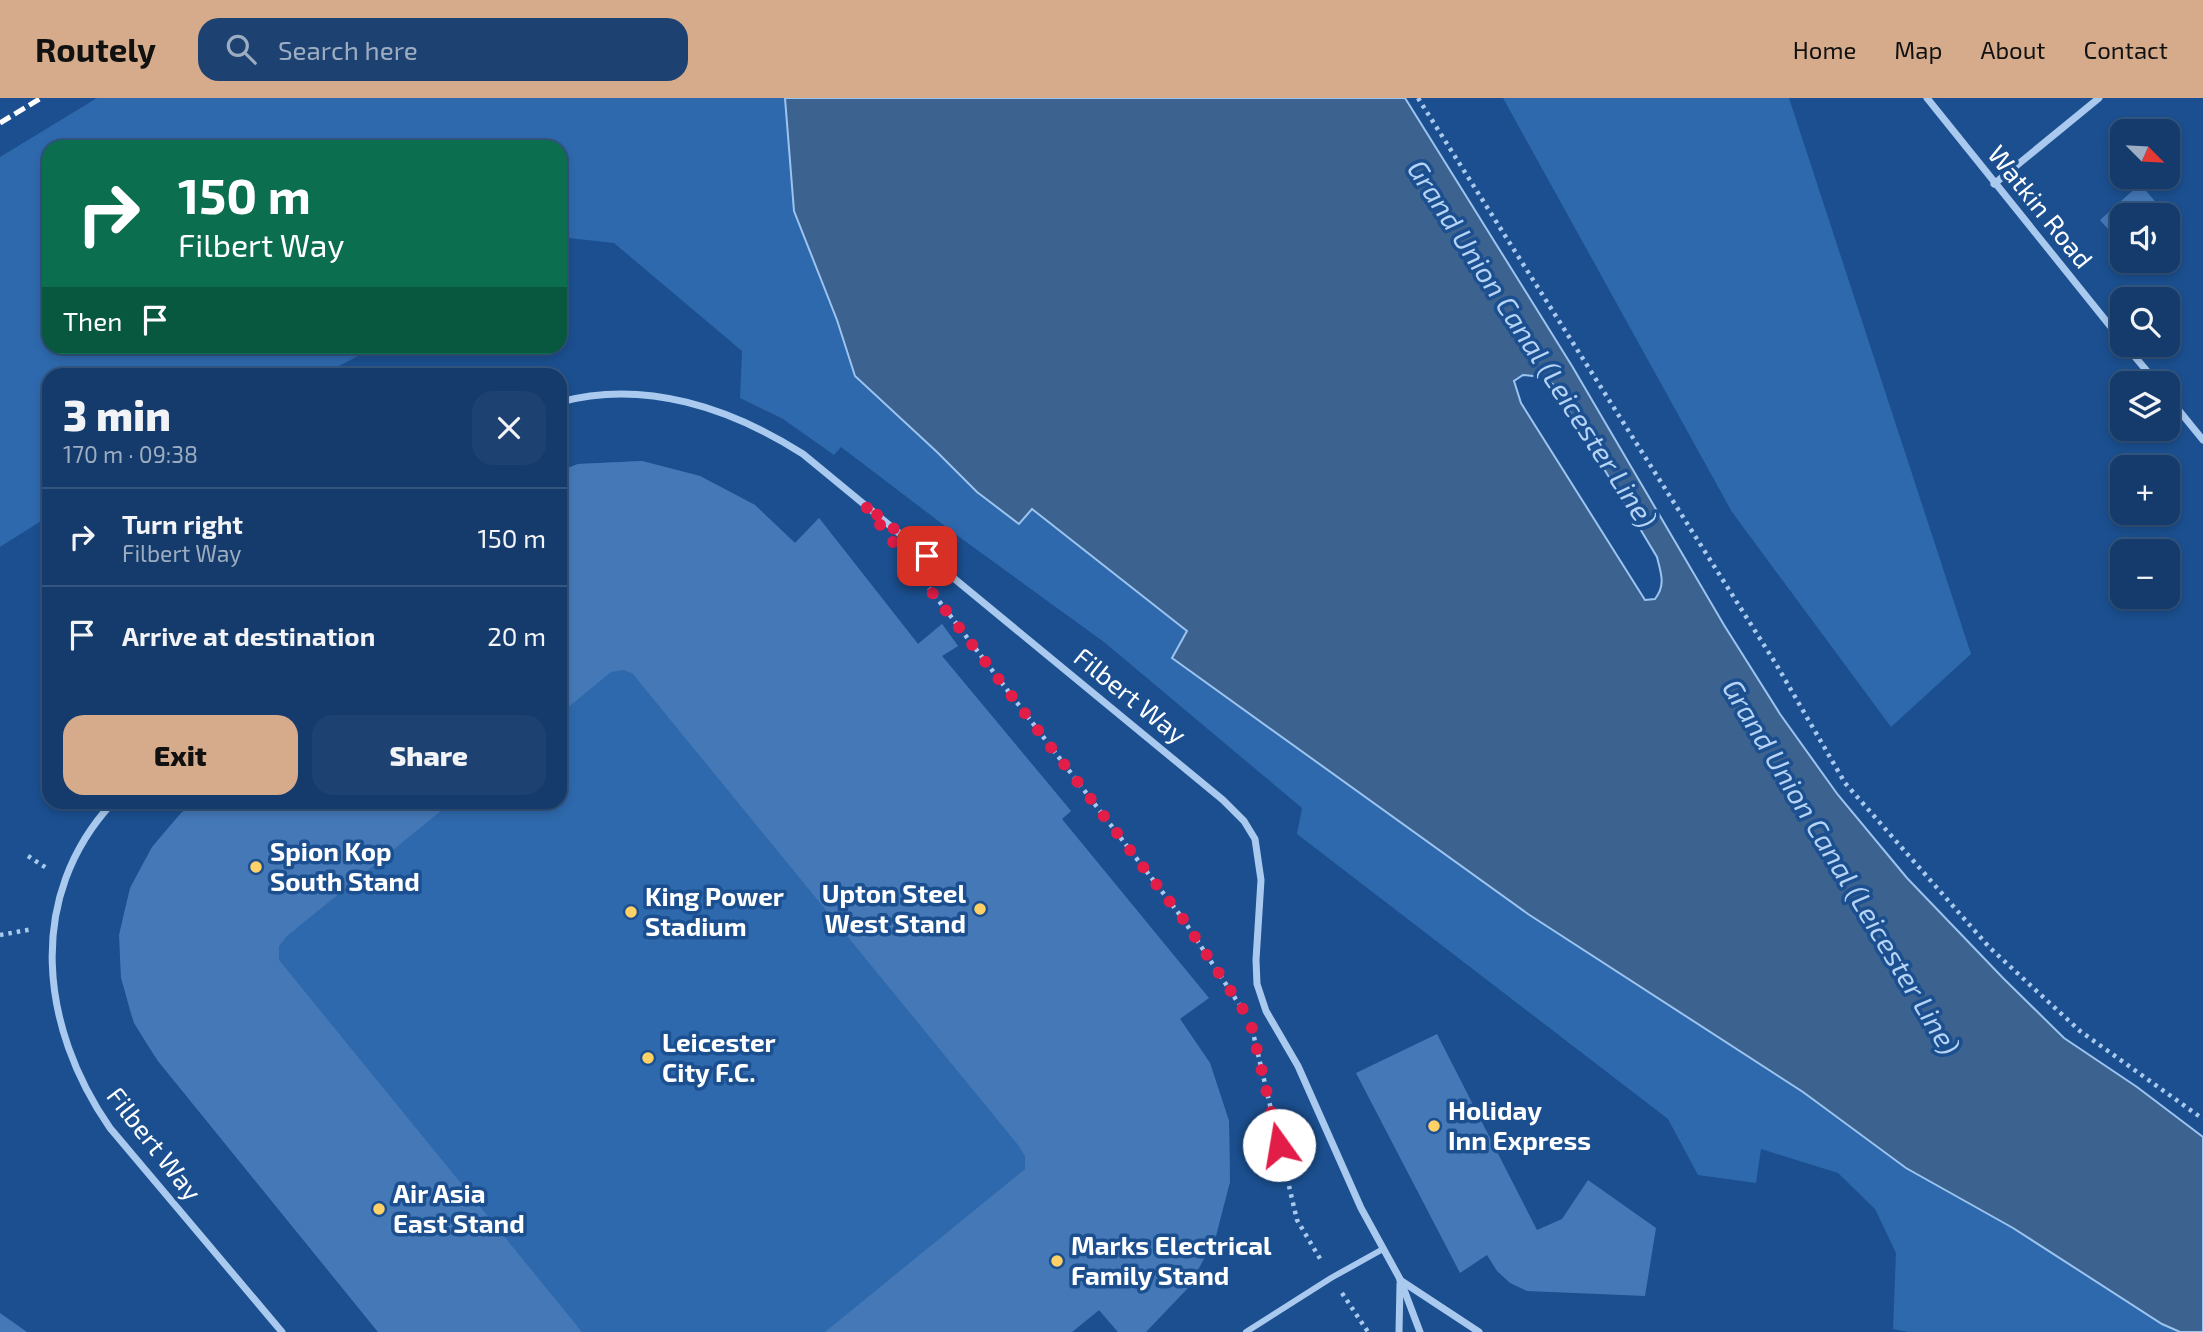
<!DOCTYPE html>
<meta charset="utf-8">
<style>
body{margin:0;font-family:"Exo 2",sans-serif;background:#1d4271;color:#f1f3f6;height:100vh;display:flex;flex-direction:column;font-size:26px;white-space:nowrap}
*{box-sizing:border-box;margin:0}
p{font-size:23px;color:#9dadc1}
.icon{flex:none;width:38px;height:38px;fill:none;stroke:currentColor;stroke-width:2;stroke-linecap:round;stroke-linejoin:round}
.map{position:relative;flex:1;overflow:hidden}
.sheet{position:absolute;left:42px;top:270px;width:525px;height:441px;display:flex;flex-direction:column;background:#143b6b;border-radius:21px;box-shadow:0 4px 10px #0003,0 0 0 2px #33557e}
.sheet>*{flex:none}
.guide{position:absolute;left:42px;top:42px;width:525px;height:214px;border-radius:21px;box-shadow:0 4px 10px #0003,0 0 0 2px #33557e;background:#0b6e4f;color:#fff;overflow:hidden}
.needle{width:46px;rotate:114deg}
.buttons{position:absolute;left:2110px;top:21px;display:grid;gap:14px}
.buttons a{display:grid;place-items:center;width:70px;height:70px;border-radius:14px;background:#143b6b;box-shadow:0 4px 10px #0003,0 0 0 2px #33557e;font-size:35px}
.pin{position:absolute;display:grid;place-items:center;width:60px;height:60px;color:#fff;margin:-30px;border-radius:14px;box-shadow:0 4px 10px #0006}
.me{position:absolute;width:77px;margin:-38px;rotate:347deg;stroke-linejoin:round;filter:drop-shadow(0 0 5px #0008)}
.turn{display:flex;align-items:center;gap:24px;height:147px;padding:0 21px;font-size:32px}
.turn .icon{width:91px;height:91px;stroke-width:2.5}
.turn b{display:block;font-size:49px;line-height:60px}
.then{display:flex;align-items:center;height:66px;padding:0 21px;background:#0003;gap:14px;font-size:26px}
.round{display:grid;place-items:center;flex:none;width:74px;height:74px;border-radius:21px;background:#1d4271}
.headline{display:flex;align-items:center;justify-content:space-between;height:119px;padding:0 21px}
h1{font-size:42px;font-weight:800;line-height:52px}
.button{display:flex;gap:14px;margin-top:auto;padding:14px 21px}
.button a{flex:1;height:80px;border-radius:21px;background:#d6ab8b;color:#111;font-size:28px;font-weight:800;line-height:80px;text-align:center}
.button a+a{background:#1d4271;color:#f1f3f6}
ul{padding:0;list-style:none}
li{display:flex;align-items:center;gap:21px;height:98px;padding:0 21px;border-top:2px solid #33557e}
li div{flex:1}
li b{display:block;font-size:26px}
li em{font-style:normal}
header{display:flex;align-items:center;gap:42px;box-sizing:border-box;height:98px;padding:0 35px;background:#d6ab8b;color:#111}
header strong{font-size:33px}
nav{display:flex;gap:38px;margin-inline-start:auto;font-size:24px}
.search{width:490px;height:63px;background:#1d4271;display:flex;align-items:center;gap:18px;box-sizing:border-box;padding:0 24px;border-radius:21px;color:#9dadc1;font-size:26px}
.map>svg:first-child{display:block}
</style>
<header>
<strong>Routely</strong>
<div class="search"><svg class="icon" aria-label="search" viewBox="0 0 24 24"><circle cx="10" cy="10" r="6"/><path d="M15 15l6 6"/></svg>Search here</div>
<nav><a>Home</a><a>Map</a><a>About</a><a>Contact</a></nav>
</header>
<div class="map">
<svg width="2203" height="1234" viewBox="0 0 2203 1234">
<rect width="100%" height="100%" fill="#1b4f8f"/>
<!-- green -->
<g fill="#2e69ad">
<path d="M97 0H785L787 31 820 182 837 222 937 354 977 394 1019 425 1032 411 1187 534 1173 561 1528 816 1803 994 1906 1070 2013 1130 2162 1226 2180 1234H1908L1893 1231 1896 1155 1875 1111 1838 1075 1761 1051 1756 1085 1698 1077 1668 1021 1297 736 1302 710 1104 544 962 441 841 349 834 357 783 321 740 300 742 253 614 145 569 140 560 145V49H49V248L375 249 324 276H49V418L0 449V59Z"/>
<path d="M1503 0H1789L1971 556 1891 629 1732 414Z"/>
<path d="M642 363 700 378 755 407 795 445 819 420 918 546 942 526 958 548 942 558 1071 713 1062 721 1180 921 1210 965 1229 1023 1230 1084 1146 1234H1118L1099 1212 1072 1234H378L158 963C150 951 142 939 135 926 131 919 129 909 127 901 105 826 137 751 195 704H560V373L578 366Z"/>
</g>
<!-- water -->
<path fill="#3c6290" stroke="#9cc4f0" stroke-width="2" fill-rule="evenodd" d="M785 0H1405L1572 268 1724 527 1780 616 1838 697 1907 780 2003 880 2064 940 2137 989 2203 1039V1234H2180L2162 1226 2013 1130 1906 1070 1803 994 1528 816 1172 560 1187 533 1032 411 1019 426 977 394 937 354 855 278 837 222 794 113ZM1523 277 1533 278 1553 286 1657 459C1661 475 1666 487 1655 501L1645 502 1521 305 1514 283Z"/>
<!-- building -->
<g fill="#4478b7">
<path d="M2140 86 2167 117H2123V148L2100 122Z"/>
<path d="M642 363 700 378 755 407 795 445 819 420 918 546 942 526 958 548 942 558 1071 713 1062 721 1209 900 1180 921 1210 965 1229 1023 1230 1084 1216 1138 1189 1189 1146 1234H1118L1099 1212 1072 1234H825L1025 1071V1058L1018 1047 632 575 623 572 611 574 560 616V373L578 366Z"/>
<path d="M195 704H452L287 838 279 848V862L582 1234H378L158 963 134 925 121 880 119 837 130 790 152 749 181 715Z"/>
<path d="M1437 936 1537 1132 1562 1121 1588 1082 1656 1130 1645 1198 1527 1193 1510 1185 1497 1173 1487 1157 1460 1175 1356 975Z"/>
<path d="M0 1215 27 1234H0Z"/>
</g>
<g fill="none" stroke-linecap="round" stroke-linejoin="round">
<!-- path -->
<g stroke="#a9c9ee" stroke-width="4.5" stroke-dasharray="3.5 5" stroke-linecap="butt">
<path d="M1418 0 1776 566 1845 685 1989 849 2080 933 2203 1021"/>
<path d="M929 490 1183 821 1239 906"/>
<path d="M28 758 48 771"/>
<path d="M0 837 33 831"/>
<path d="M1254 939 1297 1122 1322 1164"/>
<path d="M1342 1195 1368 1234"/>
</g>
<!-- pedestrian -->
<path stroke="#a9c9ee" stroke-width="6" d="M1246 1234 1331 1180 1383 1151"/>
<!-- minor -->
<g stroke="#a9c9ee" stroke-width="7">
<path d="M1927 0 2123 244"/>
<path d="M1994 86 2099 0"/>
<path d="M2125 247 2157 285"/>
<path d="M2168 299 2203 342"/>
<path d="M560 304C645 281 731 310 803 356L1223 702 1244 723 1255 741 1261 782 1256 862 1257 886 1266 913 1298 968 1361 1110 1400 1181 1420 1234"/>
<path d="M113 704C25 799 40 929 110 1030L282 1234"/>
<path d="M1400 1182 1479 1234"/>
<path d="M1399 1234 1400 1186"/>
</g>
<!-- rail -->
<path stroke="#fff" stroke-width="5" stroke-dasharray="12 5" stroke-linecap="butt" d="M0 25 41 0"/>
</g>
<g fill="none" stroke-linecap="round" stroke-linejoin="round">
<!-- route -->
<path stroke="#e11d48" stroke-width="12" stroke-dasharray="0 21.6" d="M927 458 864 406 1183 821 1250 922 1279 1047"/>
</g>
<!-- markers -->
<g fill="#ffd166" stroke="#1b4f8f" stroke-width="2.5">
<circle cx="256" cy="769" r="7"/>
<circle cx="980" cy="811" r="7"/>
<circle cx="631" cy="814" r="7"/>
<circle cx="648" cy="960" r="7"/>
<circle cx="1434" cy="1028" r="7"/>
<circle cx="379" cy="1111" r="7"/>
<circle cx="1057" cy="1163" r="7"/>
</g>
<g text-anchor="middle" stroke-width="7" stroke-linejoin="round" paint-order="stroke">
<!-- street labels -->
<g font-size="26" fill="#fff" stroke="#1b4f8f">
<text transform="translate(2040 109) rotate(51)" y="9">Watkin Road</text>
<text transform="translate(1130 598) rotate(39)" y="9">Filbert Way</text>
<text transform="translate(154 1046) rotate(52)" y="9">Filbert Way</text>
</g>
<!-- poi labels -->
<g font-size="26" font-weight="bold" fill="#fff" stroke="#1b4f8f" text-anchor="start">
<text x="270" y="763">Spion Kop<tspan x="270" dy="30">South Stand</tspan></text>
<text x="966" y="805" text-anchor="end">Upton Steel<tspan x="966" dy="30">West Stand</tspan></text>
<text x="645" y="808">King Power<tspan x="645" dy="30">Stadium</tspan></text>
<text x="662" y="954">Leicester<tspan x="662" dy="30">City F.C.</tspan></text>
<text x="1448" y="1022">Holiday<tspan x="1448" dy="30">Inn Express</tspan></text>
<text x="393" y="1105">Air Asia<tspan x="393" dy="30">East Stand</tspan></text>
<text x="1071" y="1157">Marks Electrical<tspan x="1071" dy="30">Family Stand</tspan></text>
</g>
<!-- water labels -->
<g font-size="28" font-style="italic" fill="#b5d3f5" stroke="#1b4f8f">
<text transform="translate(1532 246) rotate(57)" y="10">Grand Union Canal (Leicester Line)</text>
<text transform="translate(1841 769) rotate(59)" y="10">Grand Union Canal (Leicester Line)</text>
</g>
</g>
</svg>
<div class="buttons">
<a><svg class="needle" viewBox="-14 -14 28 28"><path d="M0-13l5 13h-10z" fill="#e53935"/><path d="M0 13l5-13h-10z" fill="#9dadc1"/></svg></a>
<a><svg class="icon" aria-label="sound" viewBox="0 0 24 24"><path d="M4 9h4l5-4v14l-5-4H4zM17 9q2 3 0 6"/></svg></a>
<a><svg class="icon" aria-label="search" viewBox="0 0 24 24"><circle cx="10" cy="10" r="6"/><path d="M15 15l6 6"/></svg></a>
<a><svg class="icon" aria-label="layers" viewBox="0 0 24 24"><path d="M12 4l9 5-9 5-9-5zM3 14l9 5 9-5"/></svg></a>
<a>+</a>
<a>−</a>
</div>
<div class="pin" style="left:927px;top:458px;background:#d93025"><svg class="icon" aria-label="arrive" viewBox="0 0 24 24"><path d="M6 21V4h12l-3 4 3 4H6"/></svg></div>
<svg class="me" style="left:1279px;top:1047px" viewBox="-20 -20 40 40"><circle r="19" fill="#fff"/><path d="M0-13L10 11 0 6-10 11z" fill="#e11d48"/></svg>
<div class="guide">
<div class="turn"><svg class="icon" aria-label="right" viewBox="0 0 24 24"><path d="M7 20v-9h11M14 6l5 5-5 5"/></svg><div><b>150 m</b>Filbert Way</div></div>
<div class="then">Then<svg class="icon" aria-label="arrive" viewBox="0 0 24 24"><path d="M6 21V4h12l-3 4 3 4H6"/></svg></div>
</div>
<section class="sheet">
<div class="headline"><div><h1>3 min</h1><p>170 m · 09:38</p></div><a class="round"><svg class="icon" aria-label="close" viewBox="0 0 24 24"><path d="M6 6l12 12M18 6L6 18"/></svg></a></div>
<ul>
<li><svg class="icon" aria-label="right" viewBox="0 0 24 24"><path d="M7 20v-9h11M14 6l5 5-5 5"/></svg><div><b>Turn right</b><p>Filbert Way</p></div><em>150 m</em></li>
<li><svg class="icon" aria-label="arrive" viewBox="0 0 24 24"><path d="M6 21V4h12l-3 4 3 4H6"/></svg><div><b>Arrive at destination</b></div><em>20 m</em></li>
</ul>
<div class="button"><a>Exit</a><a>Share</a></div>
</section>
</div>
